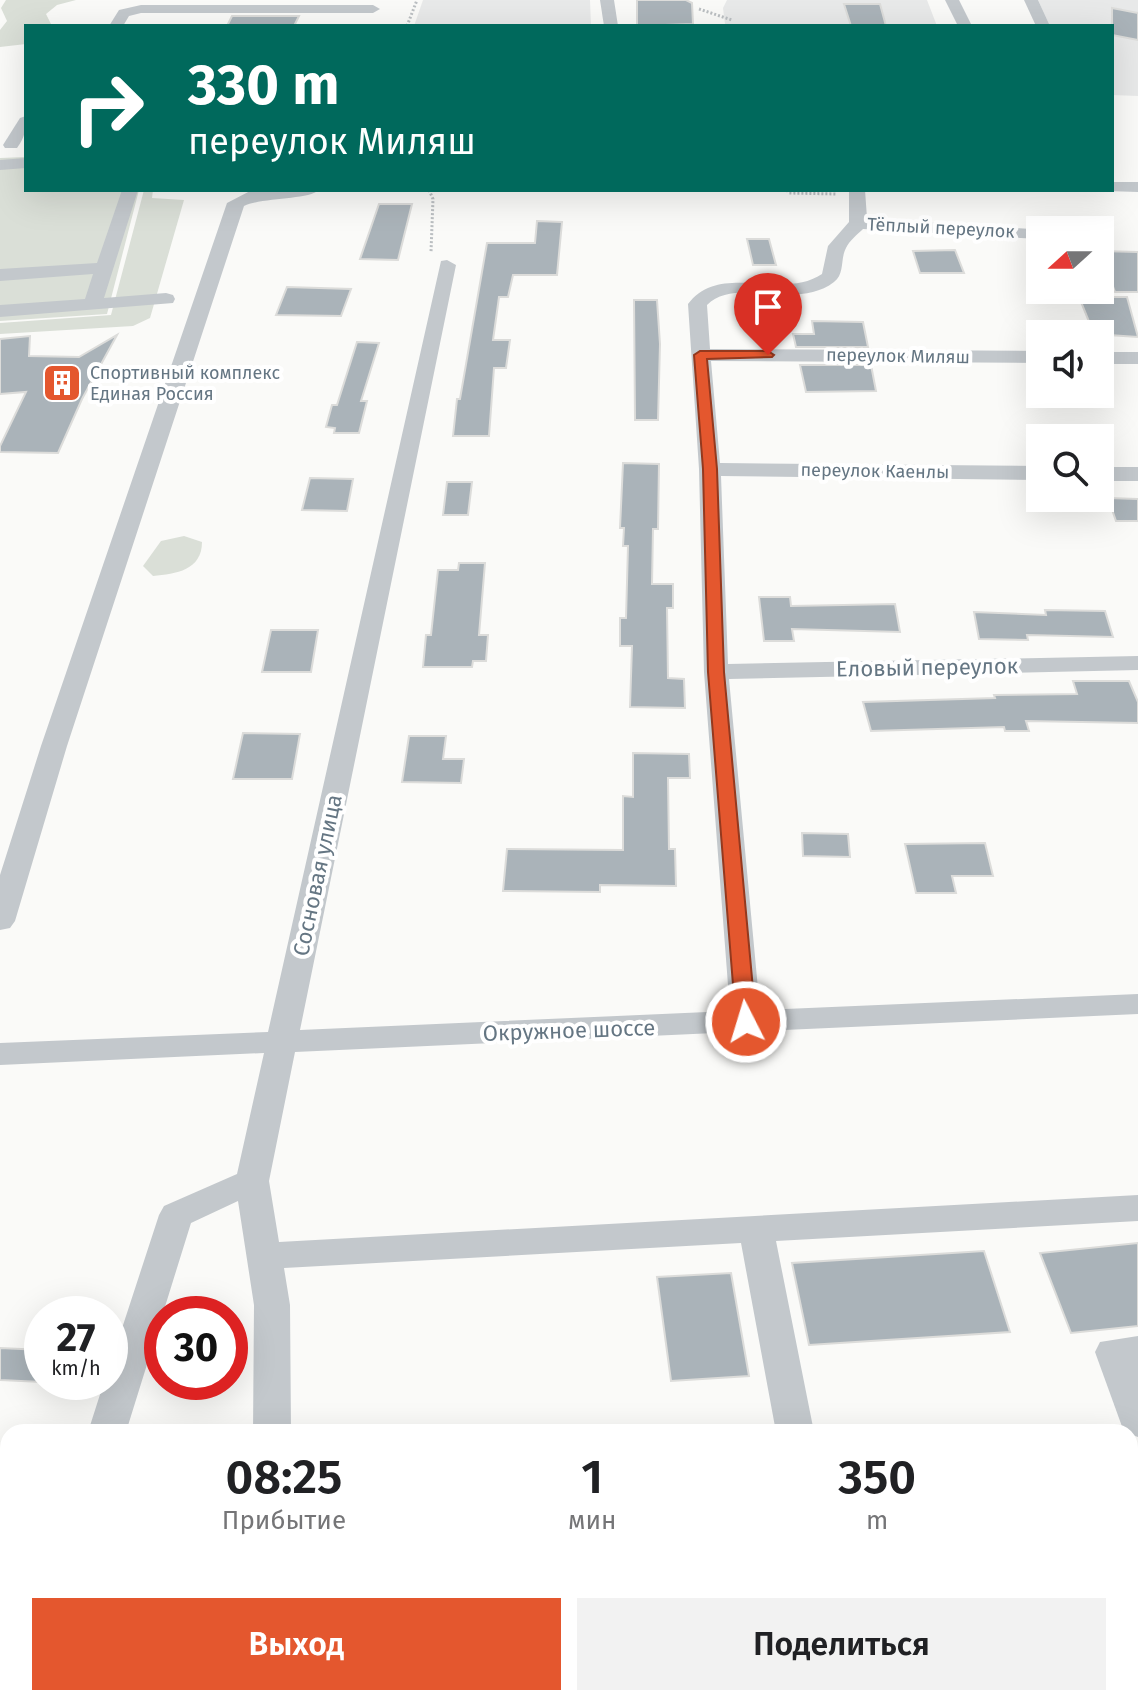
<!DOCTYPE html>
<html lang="ru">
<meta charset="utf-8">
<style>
body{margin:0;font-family:"Fira Sans",sans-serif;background:#f2f2f2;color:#202124;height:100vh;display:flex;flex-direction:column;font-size:30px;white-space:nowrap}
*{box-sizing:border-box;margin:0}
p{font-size:26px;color:#757577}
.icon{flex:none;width:44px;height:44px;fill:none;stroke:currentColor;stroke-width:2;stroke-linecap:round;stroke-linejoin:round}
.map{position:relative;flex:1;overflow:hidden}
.side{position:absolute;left:0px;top:1424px;width:1138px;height:282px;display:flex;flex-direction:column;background:#fff;border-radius:24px 24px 0 0;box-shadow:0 8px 32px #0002}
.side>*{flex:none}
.top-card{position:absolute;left:24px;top:24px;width:1090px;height:168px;border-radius:0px;box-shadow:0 8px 32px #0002;background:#00695c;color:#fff;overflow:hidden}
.needle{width:52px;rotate:249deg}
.buttons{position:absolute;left:1026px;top:216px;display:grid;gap:16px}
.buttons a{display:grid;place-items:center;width:88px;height:88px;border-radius:0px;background:#fff;box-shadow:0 8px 32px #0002;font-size:40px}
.speed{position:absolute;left:24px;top:1296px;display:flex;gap:16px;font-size:40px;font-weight:700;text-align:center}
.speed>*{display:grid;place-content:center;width:104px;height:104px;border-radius:50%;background:#fff;box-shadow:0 8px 32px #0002;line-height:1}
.speed small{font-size:20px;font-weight:400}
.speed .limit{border:12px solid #d22;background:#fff;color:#111}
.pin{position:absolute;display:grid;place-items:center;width:68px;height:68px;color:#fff;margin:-82px -34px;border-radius:50% 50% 50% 0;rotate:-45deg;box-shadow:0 0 8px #0007}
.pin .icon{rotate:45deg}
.me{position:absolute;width:88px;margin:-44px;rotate:355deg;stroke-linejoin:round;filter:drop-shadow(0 0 6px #0008)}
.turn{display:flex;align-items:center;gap:28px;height:168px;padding:0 32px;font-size:36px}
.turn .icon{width:104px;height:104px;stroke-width:2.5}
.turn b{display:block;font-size:56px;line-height:68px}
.eta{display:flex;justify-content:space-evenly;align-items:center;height:136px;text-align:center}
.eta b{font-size:48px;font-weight:600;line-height:56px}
.cta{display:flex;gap:16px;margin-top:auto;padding:16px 32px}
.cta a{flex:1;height:92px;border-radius:0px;background:#e4572e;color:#fff;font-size:32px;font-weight:600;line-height:92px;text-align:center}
.cta a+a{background:#f2f2f2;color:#202124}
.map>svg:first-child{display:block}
</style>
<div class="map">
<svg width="1138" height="1705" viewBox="0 0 1138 1705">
<rect width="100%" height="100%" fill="#fafaf8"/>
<!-- built -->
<g fill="#e8e9e9">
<path d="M423 0H590L591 26H414Z"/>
<path d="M727 0H927L937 26H720L725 24 723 8Z"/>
<path d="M1038 0H1138V96L1112 95V26H1050Z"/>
</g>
<!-- green -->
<g fill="#dadfd7">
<path d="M6 0H76L57 5 46 14 52 26H26V44L0 47V30L7 21 1 8Z"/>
<path d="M26 157V190H139L107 314 0 321V158Z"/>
<path d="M144 190H153L152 198 184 200 150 318 133 326 0 334V323L111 315Z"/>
<path d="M184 536 202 542C202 570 176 574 153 576L143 566 161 541Z"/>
</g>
<!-- building -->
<g fill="#aab3b9" stroke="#dcdcda" stroke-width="2">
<path d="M637 0H686L692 3 693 24 637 26Z"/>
<path d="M844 4H880L886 26H851Z"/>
<path d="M1112 8 1138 13V40L1112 35Z"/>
<path d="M232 16H299L294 26H227Z"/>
<path d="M379 204H412L398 260 360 259Z"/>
<path d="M537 221 562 222 557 275H513L508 297H499L493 340H510L506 368H494L489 436H453L457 399H460L487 243H535Z"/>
<path d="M747 239H769L776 265H753Z"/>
<path d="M955 250 964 273H920L913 251Z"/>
<path d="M1100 251 1138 252V292H1115Z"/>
<path d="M287 287 351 289 341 316 276 315Z"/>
<path d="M1079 297H1127L1138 337 1094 334Z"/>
<path d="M634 300H657L660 344 658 420H635Z"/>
<path d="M812 321 863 322 868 347H796L793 334H814Z"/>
<path d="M117 335 82 399 58 453 0 452V446L26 392 0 394V339L30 336 29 356 79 357Z"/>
<path d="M357 342 379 343 361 401H367L359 433H334L335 428 326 427 332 405H337Z"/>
<path d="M800 365H871L876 391 806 392Z"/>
<path d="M623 463 659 464 658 529H653L652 584H673V608H667L668 678 684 679 685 708 630 707 632 646H620V618H626L628 546H623L624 528H620Z"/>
<path d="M310 478 353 479 347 511 302 510Z"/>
<path d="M447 482H472L468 515H443Z"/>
<path d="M1108 498 1138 499V521H1116Z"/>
<path d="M459 563H485L479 635H488L486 661H473L472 667H423L426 635H431L438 570H458Z"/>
<path d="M759 597H790L791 606 895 604 900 632 792 629 794 641H764Z"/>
<path d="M1045 610 1105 611 1113 637 1027 635 1028 640 979 639 974 612 1046 615Z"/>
<path d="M271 630H318L311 672H262Z"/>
<path d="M1073 681H1129L1138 702V723L1026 721 1029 731H1005L1004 727 871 731 863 702 995 698 994 695 1077 694Z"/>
<path d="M243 733 300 734 292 779H233Z"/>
<path d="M409 736H446L443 759H464L461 783 402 782Z"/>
<path d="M633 753 689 754 690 778H668L669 849H675L676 886 600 885V892L503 891 507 849 623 850V796L633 797Z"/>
<path d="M802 833 848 834 850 857 803 856Z"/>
<path d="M985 843 993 876H952L956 893H916L905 844Z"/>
<path d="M1138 1243V1326L1071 1333 1040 1253Z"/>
<path d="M984 1251 1010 1332 809 1345 792 1263Z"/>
<path d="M731 1273 749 1376 671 1381 657 1277Z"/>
<path d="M0 1348 42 1350V1382L0 1380Z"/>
</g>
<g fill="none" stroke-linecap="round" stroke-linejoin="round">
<!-- path -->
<g stroke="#bbbfc2" stroke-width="3" stroke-dasharray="2 2" stroke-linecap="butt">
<path d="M699 9 732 20"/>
<path d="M407 26 417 0"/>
<path d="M429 190 433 199 431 252"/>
<path d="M787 190 789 193 836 194"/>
</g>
<!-- minor -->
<g fill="#c3c8cc" fill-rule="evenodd">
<path d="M600 0H614L618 26H604Z"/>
<path d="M945 0H959L972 26H958Z"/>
<path d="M1024 0H1038L1050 26H1036Z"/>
<path d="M141 5H373L380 9 373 13H141L129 16 123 26H109L119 10Z"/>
<path d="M26 116C26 130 25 137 17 148H5L3 145 20 118Z"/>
<path d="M26 158V168L0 170V160Z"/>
<path d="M1112 182H1138V192L1106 191 1112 190Z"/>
<path d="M122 190H138L104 298 166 293 173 295 175 299 173 303 0 317V305L85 299 93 274 0 281V269L97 263Z"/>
<path d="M252 190H319C308 200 264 197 244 206L67 746 15 921 10 928 0 930V875L41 746 227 203Z"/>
<path d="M849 190H865L867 218 1045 230H1040V239L863 229C858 234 849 241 846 248 840 259 845 274 834 282 797 311 736 276 707 305L710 349 1040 351V363L711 361 720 463 1040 466V480L721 476 728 664 1138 656V670L729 679 760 1010 1138 994V1014L295 1052 269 1181 279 1242 1138 1195V1221L776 1241 814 1432H776L741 1243 284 1268 290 1305 291 1432H253L254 1305 238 1201 191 1223 126 1432H88L104 1382H110V1365L159 1215 164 1206 237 1174 264 1053 0 1065V1043L268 1032 441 261 447 260 456 265 300 1030 730 1011 704 672 699 469 688 304C720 261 782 301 822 274L828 246 849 222Z"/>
<rect x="1100" y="352" width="38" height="12"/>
<rect x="1100" y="467" width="38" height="14"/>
<path d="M1138 1336V1437L1124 1432 1095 1352 1100 1342Z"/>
<path d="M1138 1477V1509L1130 1510V1478Z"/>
<path d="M8 1685V1698H44L42 1705H0Z"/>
</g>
</g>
<!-- route -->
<path fill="#e4572e" stroke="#94391e" stroke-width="2" d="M768 351 774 355 772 357 707 359 717 469 724 672 756 1022 746 1029 736 1022 708 672 703 469 694 355 700 351Z"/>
<!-- icons -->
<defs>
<symbol id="building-square" viewBox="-11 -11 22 22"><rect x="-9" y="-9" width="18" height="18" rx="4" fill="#e4572e" stroke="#fff"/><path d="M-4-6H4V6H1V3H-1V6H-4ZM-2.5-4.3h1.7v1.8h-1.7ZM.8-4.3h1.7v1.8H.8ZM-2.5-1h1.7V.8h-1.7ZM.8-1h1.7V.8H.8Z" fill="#fff"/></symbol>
</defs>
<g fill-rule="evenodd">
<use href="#building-square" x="40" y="361" width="44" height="44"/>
</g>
<g text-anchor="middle" stroke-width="8" stroke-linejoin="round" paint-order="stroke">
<!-- far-street labels -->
<g font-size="18" fill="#657683" stroke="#fff">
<text transform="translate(941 228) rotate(3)" y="6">Тёплый переулок</text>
<text transform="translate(898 356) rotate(1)" y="6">переулок Миляш</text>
<text transform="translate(875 471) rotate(1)" y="6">переулок Каенлы</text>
</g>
<!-- far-poi labels -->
<g font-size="18" fill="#657683" stroke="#fff" text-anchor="start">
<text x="90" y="379">Спортивный комплекс<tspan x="90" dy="21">Единая Россия</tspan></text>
</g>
<!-- street labels -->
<g font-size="22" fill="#657683" stroke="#fff">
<text transform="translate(927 667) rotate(-1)" y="8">Еловый переулок</text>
<text transform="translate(317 875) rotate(-78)" y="8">Сосновая улица</text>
<text transform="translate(569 1030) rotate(-2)" y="8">Окружное шоссе</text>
</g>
</g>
</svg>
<div class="buttons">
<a><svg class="needle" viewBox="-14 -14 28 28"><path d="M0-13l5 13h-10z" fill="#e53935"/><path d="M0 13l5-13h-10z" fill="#757577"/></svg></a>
<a><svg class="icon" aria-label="sound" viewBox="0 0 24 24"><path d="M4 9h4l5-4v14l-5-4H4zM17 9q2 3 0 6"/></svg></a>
<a><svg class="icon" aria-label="search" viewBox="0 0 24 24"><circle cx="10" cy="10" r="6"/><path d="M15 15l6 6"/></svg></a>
</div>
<div class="speed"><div>27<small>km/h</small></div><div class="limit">30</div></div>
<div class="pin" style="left:768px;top:355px;background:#d93025"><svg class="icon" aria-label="arrive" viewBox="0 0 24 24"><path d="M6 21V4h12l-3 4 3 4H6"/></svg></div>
<svg class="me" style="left:746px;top:1022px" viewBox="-20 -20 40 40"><circle r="17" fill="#e4572e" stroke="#fff" stroke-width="3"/><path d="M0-11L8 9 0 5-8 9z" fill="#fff"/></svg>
<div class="top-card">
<div class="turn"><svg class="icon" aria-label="right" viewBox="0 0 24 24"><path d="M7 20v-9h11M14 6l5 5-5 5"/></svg><div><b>330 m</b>переулок Миляш</div></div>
</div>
<section class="side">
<div class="eta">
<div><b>08:25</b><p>Прибытие</p></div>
<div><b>1</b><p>мин</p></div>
<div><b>350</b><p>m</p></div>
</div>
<div class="cta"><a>Выход</a><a>Поделиться</a></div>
</section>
</div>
